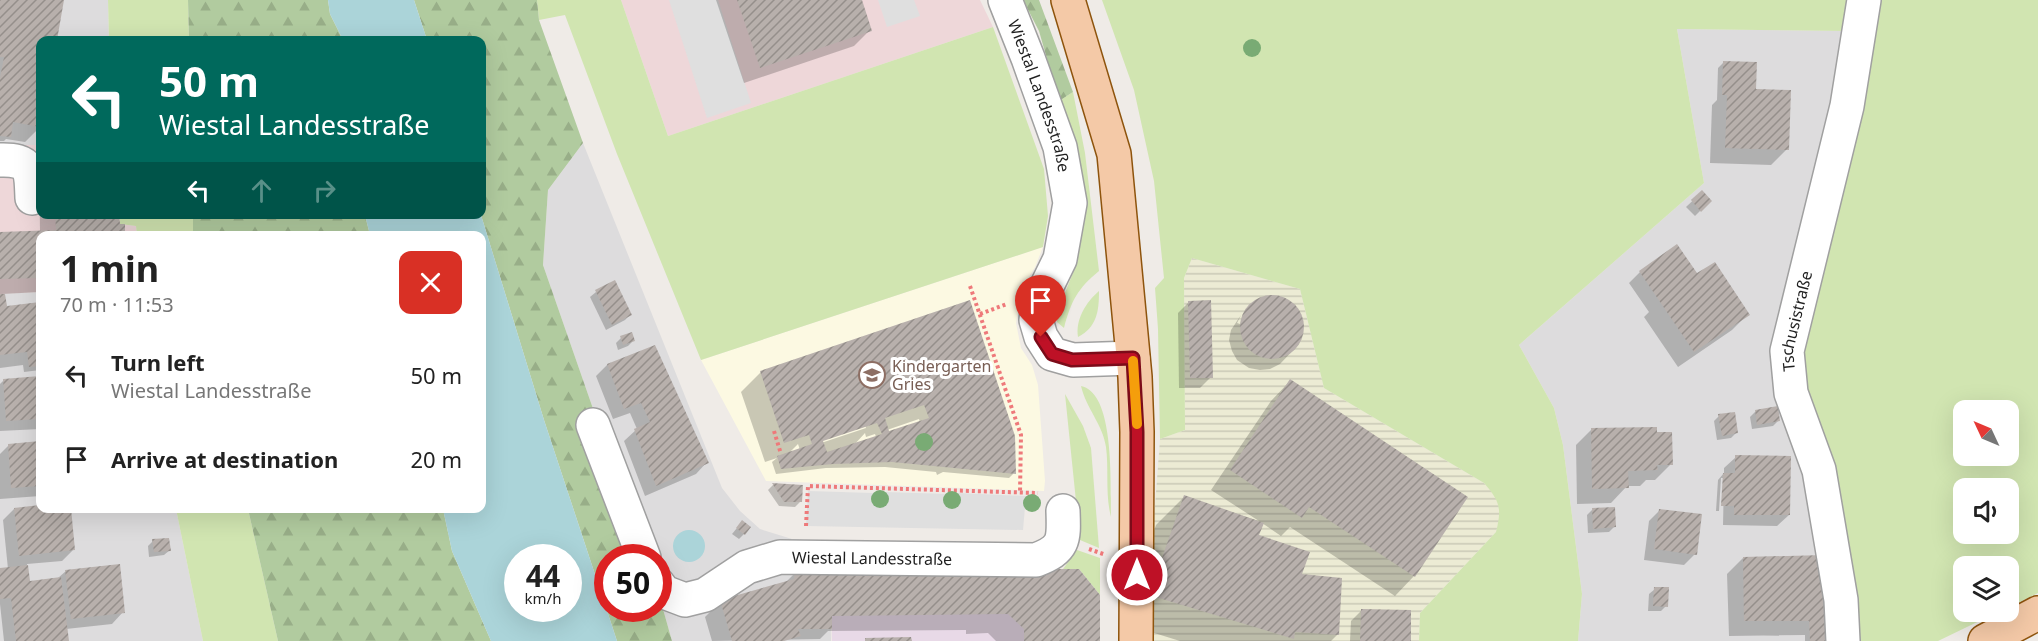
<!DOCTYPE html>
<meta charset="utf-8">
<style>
body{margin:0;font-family:"Noto Sans",sans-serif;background:#f2f2f2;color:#222;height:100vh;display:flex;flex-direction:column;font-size:22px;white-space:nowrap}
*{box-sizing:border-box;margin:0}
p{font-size:20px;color:#767676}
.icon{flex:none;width:33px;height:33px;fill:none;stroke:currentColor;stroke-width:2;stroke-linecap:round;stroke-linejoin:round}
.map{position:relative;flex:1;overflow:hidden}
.drawer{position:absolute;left:36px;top:231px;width:450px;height:282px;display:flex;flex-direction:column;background:#fff;border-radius:12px;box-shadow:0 6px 24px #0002}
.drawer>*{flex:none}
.top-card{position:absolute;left:36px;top:36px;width:450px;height:183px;border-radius:12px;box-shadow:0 6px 24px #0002;background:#00695c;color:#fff;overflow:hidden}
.needle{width:39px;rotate:314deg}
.tools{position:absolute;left:1953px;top:400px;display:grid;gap:12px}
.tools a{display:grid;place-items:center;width:66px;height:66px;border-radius:12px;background:#fff;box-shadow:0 6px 24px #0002;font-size:30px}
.speed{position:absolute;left:504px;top:544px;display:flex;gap:12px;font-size:30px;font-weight:700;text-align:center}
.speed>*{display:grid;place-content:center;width:78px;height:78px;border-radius:50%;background:#fff;box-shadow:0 6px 24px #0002;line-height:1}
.speed small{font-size:15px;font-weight:400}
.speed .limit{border:9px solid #d22;background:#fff;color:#111}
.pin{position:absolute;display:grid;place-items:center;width:51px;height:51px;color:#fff;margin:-62px -26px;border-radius:50% 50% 50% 0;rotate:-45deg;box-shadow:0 0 6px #0007}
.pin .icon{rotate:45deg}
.me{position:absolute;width:66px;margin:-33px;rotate:0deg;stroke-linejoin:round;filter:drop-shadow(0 0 4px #0008)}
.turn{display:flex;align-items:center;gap:21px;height:126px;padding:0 24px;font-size:27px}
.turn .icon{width:78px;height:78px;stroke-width:2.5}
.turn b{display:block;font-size:42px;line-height:51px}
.lanes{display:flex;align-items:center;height:57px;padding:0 24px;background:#0003;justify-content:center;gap:30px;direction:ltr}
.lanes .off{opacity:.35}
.round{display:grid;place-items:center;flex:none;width:63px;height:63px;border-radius:12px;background:#f2f2f2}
.summary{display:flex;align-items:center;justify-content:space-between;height:102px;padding:0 24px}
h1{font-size:36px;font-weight:700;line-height:45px}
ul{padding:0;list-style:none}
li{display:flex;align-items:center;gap:18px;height:84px;padding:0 24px}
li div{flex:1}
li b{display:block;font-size:22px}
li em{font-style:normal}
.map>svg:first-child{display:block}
</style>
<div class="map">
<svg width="2038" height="641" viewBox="0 0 2038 641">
<defs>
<pattern id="farmland-rules" width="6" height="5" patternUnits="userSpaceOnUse" patternTransform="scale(1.5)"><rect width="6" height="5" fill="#ecebd4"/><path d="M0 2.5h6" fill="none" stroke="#cac9b6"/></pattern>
<pattern id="forest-firs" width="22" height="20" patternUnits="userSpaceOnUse" patternTransform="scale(1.5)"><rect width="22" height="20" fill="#b1cb9f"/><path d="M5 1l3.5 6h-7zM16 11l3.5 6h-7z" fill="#98ae88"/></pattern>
<pattern id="building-hatch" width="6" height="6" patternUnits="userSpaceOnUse" patternTransform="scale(1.5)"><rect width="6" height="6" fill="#b8b0ac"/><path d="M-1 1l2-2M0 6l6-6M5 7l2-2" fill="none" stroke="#958f8b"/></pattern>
</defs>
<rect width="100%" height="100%" fill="#efebe7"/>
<!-- residential -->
<g fill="#dddcdd">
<path d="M0 0H108L109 40H40V145H0Z"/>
<path d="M1677 29 1848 31 1794 422 1839 641H1578L1582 594 1563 445 1554 408 1519 345 1704 183Z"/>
<path d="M583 143 722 488 740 511 760 529 792 539 829 542 831 641H672L659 595 658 558H645L543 265 548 190Z"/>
<path d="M40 292V508L176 509 203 641H0V294Z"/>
</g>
<!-- commercial -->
<g fill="#eed7d9">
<path d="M621 0H980L993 27 668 136Z"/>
<path d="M0 145H40V214L119 215 120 224 136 226 137 235 40 236V292L0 294Z"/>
</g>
<!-- industrial -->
<path fill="#e8d9e7" d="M830 569H1079L1100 595V641H832Z"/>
<!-- education -->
<path fill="#fcf9e2" d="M1043 247 1035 267 1022 289 1016 323 1021 348 1032 365 1038 385 1045 481 1044 491 766 481 701 360Z"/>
<!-- farmland -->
<path fill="url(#farmland-rules)" d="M1192 258 1300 289 1324 388 1484 483 1496 496 1501 514 1496 532 1420 613 1419 641H1145L1160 439 1185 430 1184 278Z"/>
<!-- grass -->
<g fill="#d1e5b1" fill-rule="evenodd">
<path d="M108 0H188L189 40H109Z"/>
<path d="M537 0H621L668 136 993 27 1044 169 1048 216 1043 247 701 360 617 154 565 15 539 20Z"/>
<path d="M1102 0H1853L1848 31 1677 29 1704 183 1519 345 1554 408 1563 445 1582 594 1578 641H1419L1420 613 1496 532C1502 509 1500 501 1484 483L1324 388 1300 289 1192 258 1184 278 1185 430 1160 439 1158 329 1155 288 1164 278 1154 181 1134 90Z"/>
<path d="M1875 0H2038V593L2009 607 2008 567H1964V612H1998L1938 641H1856L1798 358ZM1964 411H2008V456H1964ZM1964 489H2008V534H1964Z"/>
<path d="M1073 92 1085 153 1099 271C1078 288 1071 301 1064 328L1057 322 1058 310 1077 263 1084 204 1059 101Z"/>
<path d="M119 215H193V235H137L136 226 120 224Z"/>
<path d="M1099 291C1099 311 1097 327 1078 337 1075 320 1086 302 1099 291Z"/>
<path d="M1081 386C1116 393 1110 489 1111 517 1105 494 1109 470 1106 447 1103 425 1086 408 1081 386Z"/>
<path d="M1065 394 1083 426 1091 448 1099 548 1080 540Z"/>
<path d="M176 509H248L278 641H203Z"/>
<path d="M1077 550 1100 558V595L1079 569H1063Z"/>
</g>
<!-- forest -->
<g fill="url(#forest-firs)">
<path d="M188 0H328L330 14 343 40H189Z"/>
<path d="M414 0H537L539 20 583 143 548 190 543 265 645 558H608V609H658L659 595 672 641H617L544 420 481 215 482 40H427Z"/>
<path d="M1023 0H1039L1073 92 1059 101 1039 31Z"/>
<path d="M193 215H365L370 235H193Z"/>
<path d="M248 509H443L452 551 491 641H278Z"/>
</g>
<!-- parking -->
<g fill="#dfdfdf">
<path d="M669 0H718L751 103 707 118Z"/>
<path d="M878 0H914L920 16 887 27Z"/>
<path d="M808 491 873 493 874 505 884 506V492L948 494 949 506H958V493L1026 496 1023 530 806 526Z"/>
</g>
<!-- water -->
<g fill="#abd4d9" fill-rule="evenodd">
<path d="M328 0H414L427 40H343L330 14Z"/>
<path d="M365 215H481L544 420 617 641H491L452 551 443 509 482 508V236L370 235ZM518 558H568V609H518Z"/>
<circle cx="689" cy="546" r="16"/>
</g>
<!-- shadow -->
<g fill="#0003" fill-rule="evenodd">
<path d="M0 0 63 1 56 40H40V127L25 142 6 139 4 141H0Z"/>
<path d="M716 0H861L870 30 854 46 744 83Z"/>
<path d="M1723 63 1754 90 1787 149 1771 165 1710 163 1712 105 1717 100 1718 68Z"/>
<path d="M40 156V214H118L40 236V292L3 294 5 307 40 303V370L24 372 23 365 0 368V233L40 232 39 158Z"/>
<path d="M1702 192 1710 201 1695 216 1686 207Z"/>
<path d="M1640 272 1695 273 1748 314 1732 330 1678 367 1644 317 1649 312 1629 283Z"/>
<path d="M615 282 630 315 625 320 606 330 590 297 596 292Z"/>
<path d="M1277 296 1288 300 1296 307 1301 316 1303 326 1299 344 1280 364 1270 369 1260 370 1249 368 1237 360 1232 351 1229 340 1231 330 1241 315 1237 323 1240 324 1246 309 1256 301 1266 297Z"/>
<path d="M969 302 1014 473 1009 478 943 472 937 475 936 472 885 467 826 468 776 474 772 462 777 458 765 462 741 392 761 372ZM919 419 920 423 888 433 887 430ZM865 425 866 428 821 443V440ZM865 433 866 437 875 434 876 437 854 445ZM920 440 927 449 918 446 916 441ZM798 444 800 450 788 454Z"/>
<path d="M1189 302 1211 377 1200 388H1179L1178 313Z"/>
<path d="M621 338 634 340 628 346 618 350 616 343Z"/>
<path d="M655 347 707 462 696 474 645 496 624 441 637 429 630 413 613 419 596 376 607 365Z"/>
<path d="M40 378V429L0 431V384L4 380Z"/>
<path d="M1290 381 1414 576 1395 596 1290 527 1281 536 1262 523 1257 536 1300 575 1338 634 1331 641H1180L1122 623 1156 525 1184 497 1259 521 1211 490 1271 401Z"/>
<path d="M1756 411 1779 420 1773 426 1752 429 1750 417Z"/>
<path d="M1719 416 1736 433 1731 438 1717 440 1714 421Z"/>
<path d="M1592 429 1671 464 1655 480H1646L1640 486H1627L1611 503 1577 504 1576 445Z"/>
<path d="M40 443V496L0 499V454L9 445Z"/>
<path d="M1736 457 1789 515 1777 526 1723 525 1724 478H1721L1719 511H1716L1718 480 1724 473V468Z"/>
<path d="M773 485 801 486V501L795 507 779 506 768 490Z"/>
<path d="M40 507 73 550 62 561 27 564 28 582 58 578 66 571 123 612 112 624 66 629 67 641H4L0 604V569H8L3 520 14 509Z"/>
<path d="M1592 510 1614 527 1609 532 1588 533 1587 515Z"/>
<path d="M1660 510 1695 554 1684 565 1644 560 1649 521Z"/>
<path d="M737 528 744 534 739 539 732 534Z"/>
<path d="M153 541 170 550 164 555 149 557 148 546Z"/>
<path d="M1743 558 1838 641H1805V635L1729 636 1727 574Z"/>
<path d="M795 573 1099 596V641H996L988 633 966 634V630L828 631 820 639 712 641 705 617 721 601 785 583Z"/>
<path d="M1655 589 1666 606 1661 611H1648L1649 594Z"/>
<path d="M1362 610 1409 641H1350L1351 621Z"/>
</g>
<!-- building -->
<g fill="url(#building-hatch)" fill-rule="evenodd">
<path d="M0 0H64L57 40H40V127L13 122 11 137 0 136V78L4 57H0Z"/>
<path d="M737 0H862L872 31 760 68Z"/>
<path d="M1723 61 1757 62 1756 89 1791 90 1789 150 1725 148 1727 95H1722Z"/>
<path d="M1702 190 1712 201 1701 212 1691 200Z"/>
<path d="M55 214H119L120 224H125V236H40V278L0 279V232L56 230Z"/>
<path d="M1677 244 1697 273 1715 262 1750 315 1694 352 1639 271Z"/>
<path d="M615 280 632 315 612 325 595 290Z"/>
<path d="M0 294H5L7 306 40 302V366L29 367 27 352 0 355Z"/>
<circle cx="1272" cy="327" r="32"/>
<path d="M970 300 1015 436 1016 474 892 462 833 464 781 469 777 456 812 444 809 435 784 443 760 371ZM924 405 929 418 889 431 885 418ZM877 423 882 434 827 452 823 441ZM923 435 928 436 931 442 926 448 918 443 919 439Z"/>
<path d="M1211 300 1213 378H1190L1188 301Z"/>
<path d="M632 332 635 341 623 345 620 336Z"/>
<path d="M655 345 709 463 656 486 634 429 650 422 641 403 624 409 607 364Z"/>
<path d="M40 376V419L6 421 3 379Z"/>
<path d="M1290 379 1468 497 1415 577 1309 507 1302 518 1230 470Z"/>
<path d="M1778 406 1780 421 1757 425 1755 410Z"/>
<path d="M1735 412 1738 433 1722 436 1718 414Z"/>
<path d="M1657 427V432H1672L1673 465H1657L1658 470 1628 471 1629 488 1592 489 1591 428Z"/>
<path d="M40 441V486L11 488 8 444Z"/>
<path d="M1735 455 1791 456 1790 515H1734V506H1721L1723 473H1735Z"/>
<path d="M772 483 803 485 802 502H784Z"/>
<path d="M1184 495 1264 523 1259 535 1310 552 1302 574 1342 578 1339 635 1295 632 1294 639 1149 595Z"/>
<path d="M40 505V508H71L75 550 19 556 14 508Z"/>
<path d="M1615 507 1616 527 1593 529 1592 508Z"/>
<path d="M1659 509 1702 514 1697 555 1654 549Z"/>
<path d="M742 520 751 527 745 535 736 528Z"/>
<path d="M169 538 171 551 154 552 152 539Z"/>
<path d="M1825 555 1839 641H1810L1809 621H1744L1743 557Z"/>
<path d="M120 564 125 613 71 619 65 570Z"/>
<path d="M28 565 30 581 61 577 69 641H16L11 598 0 599V568Z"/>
<path d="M830 569H1079L1100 595V641H1024V629L1008 614 832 616V629H798L801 636 784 641H732L720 600 794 579 795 571Z"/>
<path d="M1654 587H1669L1668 607 1653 606Z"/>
<path d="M1361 609 1411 610V641H1360Z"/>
<path d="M911 637 912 641H865V638Z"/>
</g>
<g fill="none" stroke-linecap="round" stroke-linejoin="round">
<defs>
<g id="minor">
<path id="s1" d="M1005 0 1028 58 1060 147 1070 203 1060 259 1038 304 1036 320 1041 337 1052 354 1073 360 1133 358"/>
<path d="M0 160C32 159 31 171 32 198"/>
<path d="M593 425 644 558"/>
<path id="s2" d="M658 584 664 592 685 600 705 595 747 567 780 557 1036 560C1065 549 1064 540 1063 511"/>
<path id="s3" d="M1843 641 1841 600 1819 470 1791 393 1787 351 1847 106 1864 0"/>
</g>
<g id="major">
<path d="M1068 0 1114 154 1135 377 1137 432 1136 641"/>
<path d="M1985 641 2038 613"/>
</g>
</defs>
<!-- minor casing -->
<use href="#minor" stroke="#a0a0a0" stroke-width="36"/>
<!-- major casing -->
<use href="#major" stroke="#8e540d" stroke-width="36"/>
<!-- path -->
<g stroke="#ee797a" stroke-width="4" stroke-dasharray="3 3" stroke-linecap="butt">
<path d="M970 286 1021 435 1020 493"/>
<path d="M980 314 1007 304"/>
<path d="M774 431 781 454"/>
<path d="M806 526 808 486 1038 493"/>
<path d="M1089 549 1106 555"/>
</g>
<!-- minor -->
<use href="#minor" stroke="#fff" stroke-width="33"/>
<!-- major -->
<use href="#major" stroke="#f4c9a7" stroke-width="33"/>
</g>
<!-- trees -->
<g fill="#79ab74">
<circle cx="1252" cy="48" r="9"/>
<circle cx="924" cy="442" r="9"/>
<circle cx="880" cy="499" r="9"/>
<circle cx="952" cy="500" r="9"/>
<circle cx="1032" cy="503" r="9"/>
</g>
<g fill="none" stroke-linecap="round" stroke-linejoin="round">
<defs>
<path id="route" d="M1041 337 1052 354 1072 360 1133 358 1137 432V575"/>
</defs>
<!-- route casing -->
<use href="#route" stroke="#7c0b19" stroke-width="15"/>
<!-- route -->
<use href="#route" stroke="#be1126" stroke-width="10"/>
<!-- slow -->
<path stroke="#f59e0b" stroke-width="10" d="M1133 361 1137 424"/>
</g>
<!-- icons -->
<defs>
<symbol id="school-ring" viewBox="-11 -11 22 22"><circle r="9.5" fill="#fff" stroke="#8d6e63" stroke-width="1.5"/><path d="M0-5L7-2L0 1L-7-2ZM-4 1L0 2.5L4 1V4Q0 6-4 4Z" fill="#8d6e63"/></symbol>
</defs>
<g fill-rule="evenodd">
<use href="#school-ring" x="857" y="360" width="30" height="30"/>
</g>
<g text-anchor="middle" stroke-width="6" stroke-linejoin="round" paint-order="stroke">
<!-- street labels -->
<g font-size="16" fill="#1f1f1f" stroke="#fff">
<text dy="6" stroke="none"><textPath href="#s1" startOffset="102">Wiestal Landesstraße</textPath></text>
<text dy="6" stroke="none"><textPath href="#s3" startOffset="328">Tschusistraße</textPath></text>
<text dy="6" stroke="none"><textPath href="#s2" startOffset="230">Wiestal Landesstraße</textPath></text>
</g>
<!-- education labels -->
<g font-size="16" fill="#785e54" stroke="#fff" text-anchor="start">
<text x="892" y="372">Kindergarten<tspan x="892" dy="18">Gries</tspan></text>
</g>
</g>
</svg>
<div class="tools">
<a><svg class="needle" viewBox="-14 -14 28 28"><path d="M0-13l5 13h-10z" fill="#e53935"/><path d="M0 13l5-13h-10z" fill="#767676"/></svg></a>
<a><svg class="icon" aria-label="sound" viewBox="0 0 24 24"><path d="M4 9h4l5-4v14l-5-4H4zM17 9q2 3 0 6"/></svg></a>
<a><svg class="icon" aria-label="layers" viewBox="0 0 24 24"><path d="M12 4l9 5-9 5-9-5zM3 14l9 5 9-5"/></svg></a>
</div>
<div class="speed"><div>44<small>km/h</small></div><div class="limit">50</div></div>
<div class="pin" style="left:1041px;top:337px;background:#d93025"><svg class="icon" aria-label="arrive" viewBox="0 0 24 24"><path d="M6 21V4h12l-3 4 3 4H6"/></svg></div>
<svg class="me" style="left:1137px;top:575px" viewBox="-20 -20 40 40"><circle r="17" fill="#be1126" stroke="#fff" stroke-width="3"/><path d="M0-11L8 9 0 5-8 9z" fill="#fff"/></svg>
<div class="top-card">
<div class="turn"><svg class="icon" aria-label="left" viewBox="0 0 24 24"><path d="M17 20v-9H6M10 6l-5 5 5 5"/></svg><div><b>50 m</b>Wiestal Landesstraße</div></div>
<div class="lanes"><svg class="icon" aria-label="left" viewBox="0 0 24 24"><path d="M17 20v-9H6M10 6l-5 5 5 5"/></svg><svg class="icon off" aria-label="ahead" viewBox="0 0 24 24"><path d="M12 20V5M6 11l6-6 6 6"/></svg><svg class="icon off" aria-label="right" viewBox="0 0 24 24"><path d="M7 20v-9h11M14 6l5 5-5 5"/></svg></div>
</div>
<section class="drawer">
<div class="summary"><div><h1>1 min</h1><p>70 m · 11:53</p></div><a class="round" style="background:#d93025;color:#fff"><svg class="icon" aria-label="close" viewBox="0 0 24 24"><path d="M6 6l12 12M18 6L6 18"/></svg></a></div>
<ul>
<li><svg class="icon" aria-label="left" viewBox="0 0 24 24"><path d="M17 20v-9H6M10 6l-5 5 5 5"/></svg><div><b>Turn left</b><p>Wiestal Landesstraße</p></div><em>50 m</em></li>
<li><svg class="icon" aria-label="arrive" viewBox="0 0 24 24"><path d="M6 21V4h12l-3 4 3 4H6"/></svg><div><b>Arrive at destination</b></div><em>20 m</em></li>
</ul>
</section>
</div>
